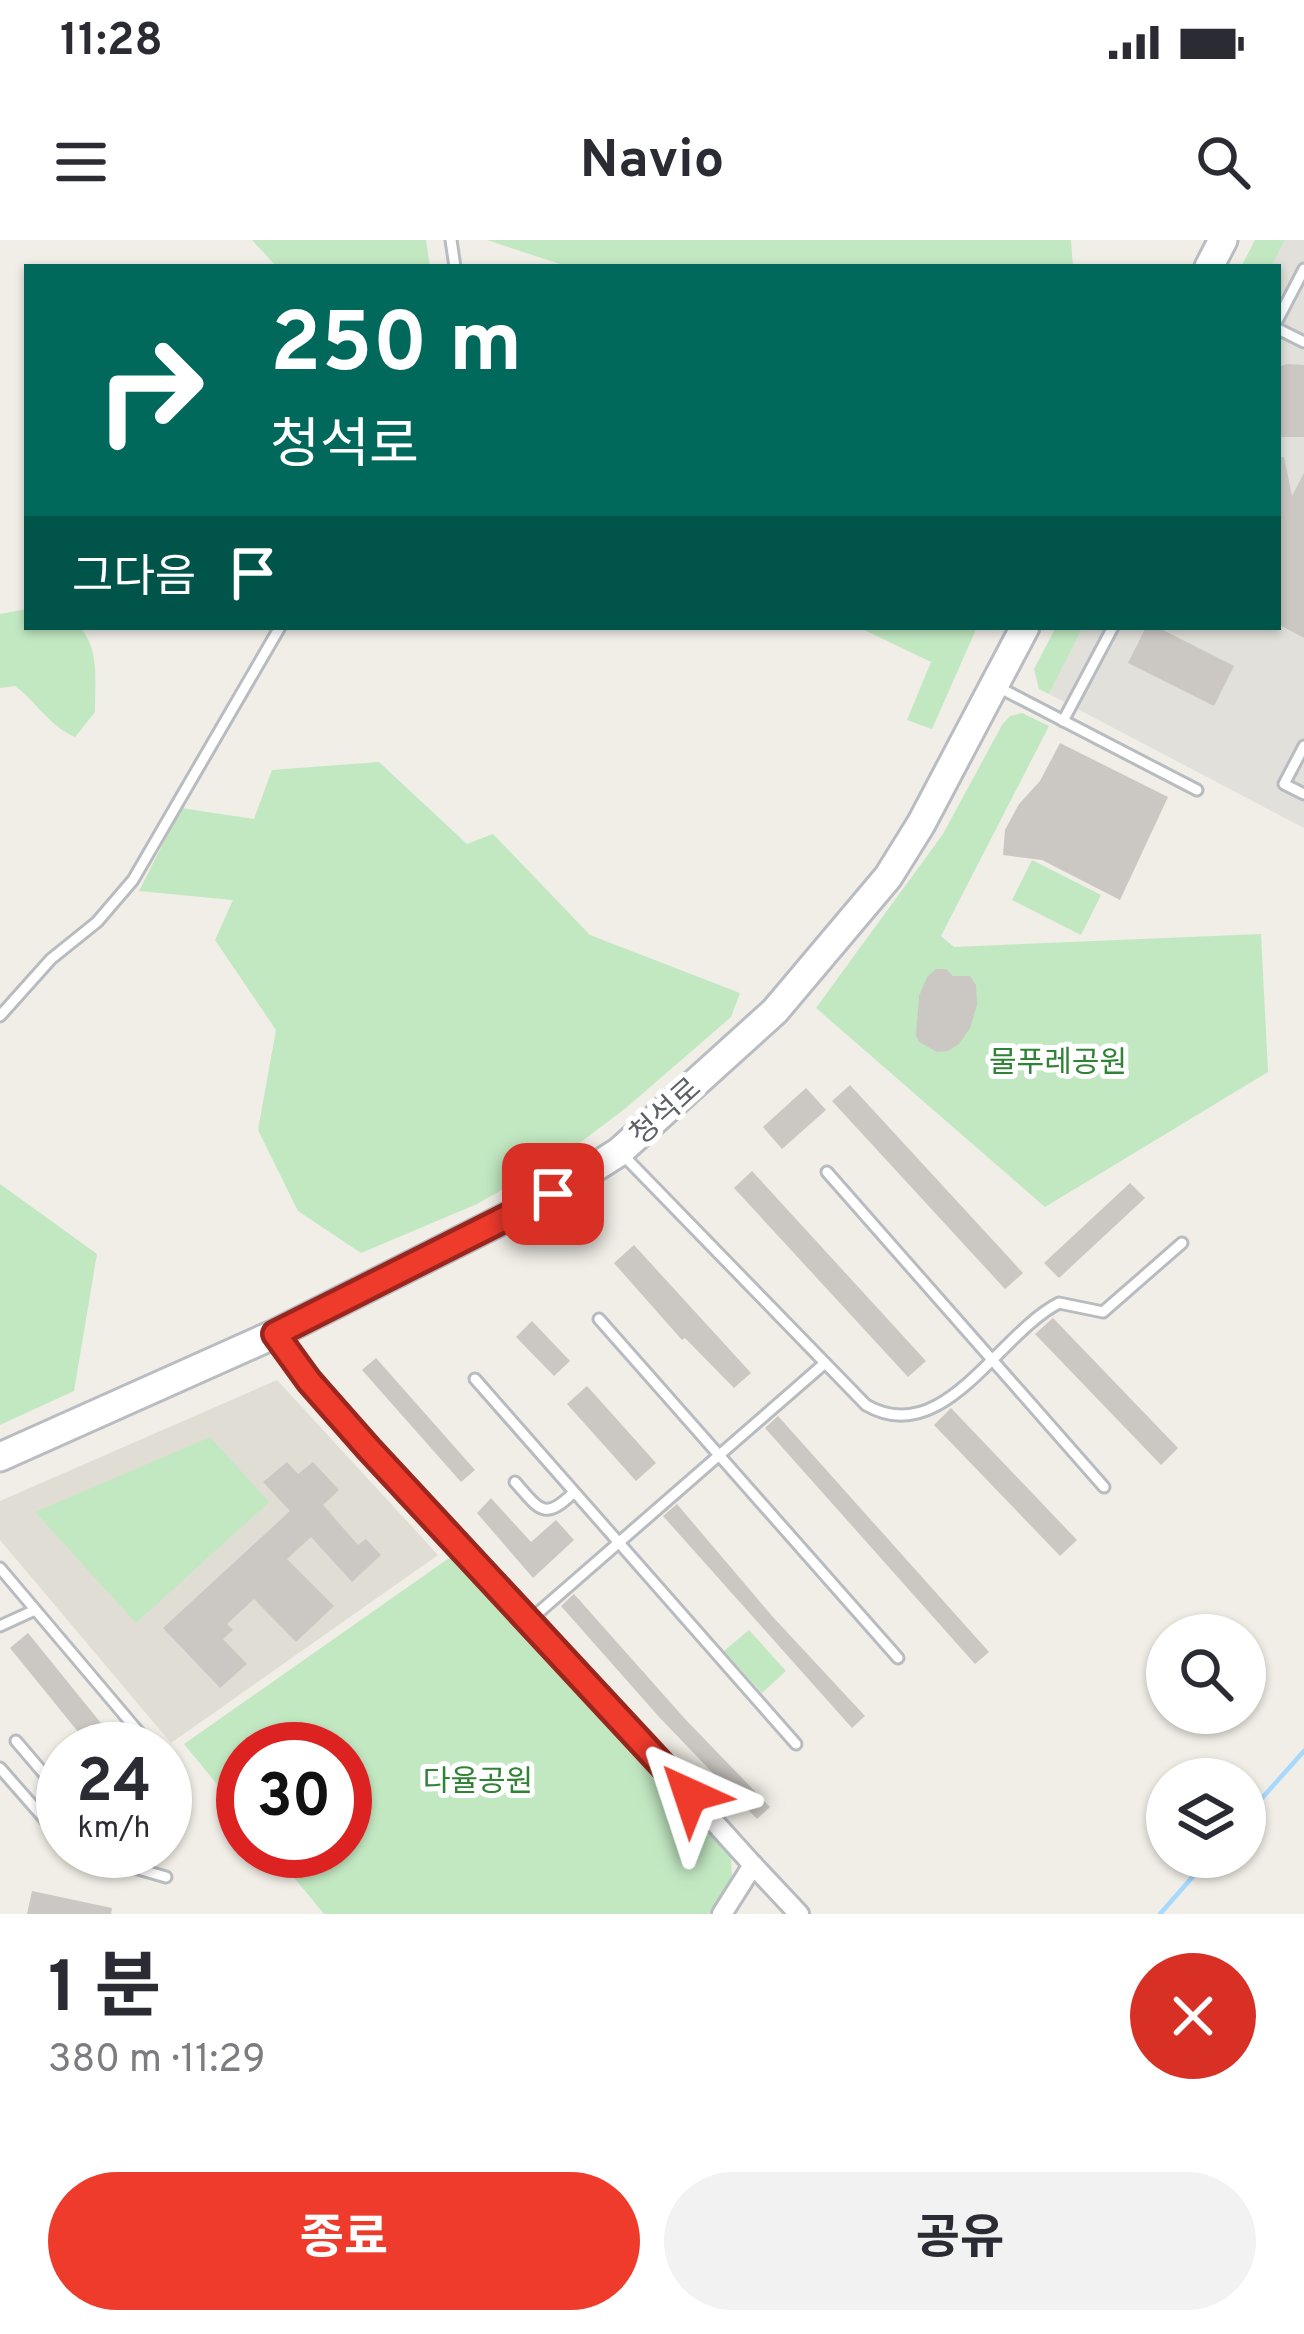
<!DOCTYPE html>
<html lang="ko">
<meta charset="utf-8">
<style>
body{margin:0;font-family:Overpass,"Noto Sans KR",sans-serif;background:#f2f2f3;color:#2b2b33;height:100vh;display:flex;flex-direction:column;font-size:45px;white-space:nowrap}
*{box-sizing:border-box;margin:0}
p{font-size:39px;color:#7c7c81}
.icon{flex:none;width:66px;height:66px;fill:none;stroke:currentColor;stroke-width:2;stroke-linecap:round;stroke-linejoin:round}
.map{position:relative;height:1674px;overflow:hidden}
.sheet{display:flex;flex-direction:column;background:#fff;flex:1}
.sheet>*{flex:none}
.guide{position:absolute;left:24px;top:24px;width:1257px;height:366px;border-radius:0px;box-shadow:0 3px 9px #0004;background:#00695c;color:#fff;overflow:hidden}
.buttons{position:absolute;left:1146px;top:1374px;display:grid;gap:24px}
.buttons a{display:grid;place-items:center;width:120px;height:120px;border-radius:50%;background:#fff;box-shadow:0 3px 9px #0004;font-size:60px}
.speed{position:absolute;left:36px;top:1482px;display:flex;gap:24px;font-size:60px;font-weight:700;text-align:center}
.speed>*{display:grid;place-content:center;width:156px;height:156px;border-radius:50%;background:#fff;box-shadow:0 3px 9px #0004;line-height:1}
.speed small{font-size:30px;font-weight:400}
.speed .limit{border:18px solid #d22;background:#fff;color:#111}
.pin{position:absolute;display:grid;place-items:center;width:102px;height:102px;color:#fff;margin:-51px;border-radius:24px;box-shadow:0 6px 18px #0006}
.me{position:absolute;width:132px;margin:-66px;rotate:318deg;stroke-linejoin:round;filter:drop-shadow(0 0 9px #0008)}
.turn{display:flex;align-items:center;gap:42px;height:252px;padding:0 48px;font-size:54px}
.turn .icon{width:156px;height:156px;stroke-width:2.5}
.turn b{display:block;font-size:84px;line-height:102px}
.then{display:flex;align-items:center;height:114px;padding:0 48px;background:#0003;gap:24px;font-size:45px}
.round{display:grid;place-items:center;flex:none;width:126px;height:126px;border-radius:63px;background:#f2f2f3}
.headline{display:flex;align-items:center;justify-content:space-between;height:204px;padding:0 48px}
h1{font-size:72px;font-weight:700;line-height:90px}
.primary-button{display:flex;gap:24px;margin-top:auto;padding:24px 48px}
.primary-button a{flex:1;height:138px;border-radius:72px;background:#ef3b2c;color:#fff;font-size:48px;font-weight:700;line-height:138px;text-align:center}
.primary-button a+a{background:#f2f2f3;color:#2b2b33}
.status{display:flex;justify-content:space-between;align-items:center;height:84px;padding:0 60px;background:#fff;direction:ltr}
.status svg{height:33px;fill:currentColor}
header{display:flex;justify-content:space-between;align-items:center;height:156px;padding:0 48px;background:#fff;font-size:54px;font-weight:700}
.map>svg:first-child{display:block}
</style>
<div class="status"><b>11:28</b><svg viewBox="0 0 49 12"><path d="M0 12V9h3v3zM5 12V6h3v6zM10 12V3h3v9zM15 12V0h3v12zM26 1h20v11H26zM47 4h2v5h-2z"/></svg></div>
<header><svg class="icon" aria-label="menu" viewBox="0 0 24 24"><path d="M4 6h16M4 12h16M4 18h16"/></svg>Navio<svg class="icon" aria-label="search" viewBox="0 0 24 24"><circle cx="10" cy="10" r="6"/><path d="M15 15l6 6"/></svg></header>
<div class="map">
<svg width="1304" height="1674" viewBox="0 0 1304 1674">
<rect width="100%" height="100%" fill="#f0eee6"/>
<!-- industrial -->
<path fill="#e1e0da" d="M1285 0H1304V588L1049 454 1083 387H1278V27H1271Z"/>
<!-- education -->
<path fill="#e0ddd4" d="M277 1140 438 1315 171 1503 0 1300V1261Z"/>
<!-- green -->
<g fill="#c2e8c2">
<path d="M252 0H426L430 27H277Z"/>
<path d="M487 0H1071L1073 27H569Z"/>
<path d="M1255 0H1285L1271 27H1241Z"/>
<path d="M27 369V387H79C100 406 95 445 95 472L75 497C48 485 38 463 15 446L0 448V374Z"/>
<path d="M858 387H977L932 489 907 480 931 422Z"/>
<path d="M1056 387H1083L1049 454 1039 449 1034 429Z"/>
<path d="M1022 473 1049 486 941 696 954 707 1261 694 1268 832 1045 967 816 768 943 594 1002 485 1010 476Z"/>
<path d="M379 522 467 604 493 594 590 695 740 753 731 777 626 868 565 914 477 964 361 1013 298 971 258 890 276 790 215 700 233 660 139 651 181 568 254 579 272 530Z"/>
<path d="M1032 620 1101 655 1081 695 1012 660Z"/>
<path d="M0 944 97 1014 74 1151 0 1185Z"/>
<path d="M210 1197 269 1262 136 1383 35 1272Z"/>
<path d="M452 1316 731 1617 732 1638 709 1674H324L272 1611H345V1509H243V1576L184 1504Z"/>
<path d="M749 1390 786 1431 762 1453 724 1411Z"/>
</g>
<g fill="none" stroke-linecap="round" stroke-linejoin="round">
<!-- stream -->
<g stroke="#a7d9ff" stroke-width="4.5">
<path d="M1245 1577 1304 1511"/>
<path d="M1160 1674 1210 1617"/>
</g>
</g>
<!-- building -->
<g fill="#cbc8c3">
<path d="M1288 124 1304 125V197H1278V127Z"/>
<path d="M1284 217 1292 256 1304 233V398L1278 384V218Z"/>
<path d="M1146 387H1157L1234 426 1214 466 1128 423Z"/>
<path d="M1060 503 1168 557 1120 660 1042 620 1003 615 1005 590 1019 564 1040 541Z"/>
<path d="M936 729H946L953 736H970L976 745 977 765 970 788 959 804 948 811 937 812 919 802 916 795 919 756 927 737Z"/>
<path d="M850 845 1023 1033 1005 1049 832 861Z"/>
<path d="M806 848 826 870 782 909 763 887Z"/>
<path d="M752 931 926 1121 908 1137 734 948Z"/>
<path d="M1130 943 1145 958 1059 1038 1044 1023Z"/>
<path d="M634 1005 751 1133 734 1148 685 1098 682 1100 614 1023Z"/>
<path d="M1053 1078 1178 1208 1161 1225 1035 1094Z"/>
<path d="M532 1081 570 1121 554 1136 516 1097Z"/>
<path d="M376 1118 475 1230 461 1242 362 1130Z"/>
<path d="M587 1146 656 1223 636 1241 567 1164Z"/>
<path d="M951 1168 1077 1300 1060 1316 934 1185Z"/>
<path d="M778 1176 989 1412 975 1424 765 1188Z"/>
<path d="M287 1222 298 1234 313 1222 339 1250 323 1265 358 1305 366 1299 381 1315 352 1342 311 1297 287 1319 334 1366 296 1402 254 1359 227 1384 233 1390 223 1399 247 1424 220 1448 163 1388 290 1271 263 1242Z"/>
<path d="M491 1258 531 1302 556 1280 574 1300 533 1338 477 1273Z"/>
<path d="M677 1264 772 1376 865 1476 852 1488 663 1276Z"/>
<path d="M574 1354 686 1480 770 1567 757 1579 660 1478 561 1366Z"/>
<path d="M28 1393 122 1509H92L10 1408Z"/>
<path d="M32 1651 112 1668 111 1674H27Z"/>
</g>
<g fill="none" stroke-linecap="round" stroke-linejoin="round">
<defs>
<g id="service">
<path d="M451 0 455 27"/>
<path d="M1278 79 1304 29"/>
<path d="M1278 89 1304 102"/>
<path d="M1000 448 1197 550"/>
<path d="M1063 481 1113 387"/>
<path d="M1304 506 1284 544 1304 554"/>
<path d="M0 776 51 719 97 682 133 640 280 387"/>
<path d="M623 915 866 1165C943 1210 998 1094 1059 1063L1103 1072 1182 1003"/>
<path d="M827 932 1104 1247"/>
<path d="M599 1079 898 1418"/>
<path d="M475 1139 796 1504"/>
<path d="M515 1242C539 1269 544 1282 574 1252"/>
<path d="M0 1328 153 1509"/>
<path d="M531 1379 825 1123"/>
<path d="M0 1386 35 1370"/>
<path d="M16 1501 63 1556"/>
<path d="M0 1528 63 1600"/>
<path d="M76 1611 166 1637"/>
</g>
<g id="minor">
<path d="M275 1094 369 1209 531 1379 753 1625 722 1674"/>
<path d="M753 1625 799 1674"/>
</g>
<g id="secondary">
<path d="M1209 27 1223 0"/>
<path d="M0 1217 275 1094 553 954 619 912 775 771 888 637 921 584 1025 387"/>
</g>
</defs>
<!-- service casing -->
<use href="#service" stroke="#b8bbc0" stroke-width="15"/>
<!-- minor casing -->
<use href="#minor" stroke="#b8bbc0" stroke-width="24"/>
<!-- secondary casing -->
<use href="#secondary" stroke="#b9bcc2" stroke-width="33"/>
<!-- service -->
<use href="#service" stroke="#fff" stroke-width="9"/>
<!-- minor -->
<use href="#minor" stroke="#fff" stroke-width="18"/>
<!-- secondary -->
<use href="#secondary" stroke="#fff" stroke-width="27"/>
</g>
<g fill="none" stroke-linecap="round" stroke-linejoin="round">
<defs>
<path id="route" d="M553 954 275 1094 309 1141 369 1209 690 1555"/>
</defs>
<!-- route casing -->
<use href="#route" stroke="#9b261d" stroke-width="30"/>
<!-- route -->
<use href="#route" stroke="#ef3b2c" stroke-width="21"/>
</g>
<g text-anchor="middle" stroke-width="10" stroke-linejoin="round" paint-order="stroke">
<!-- park labels -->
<g font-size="30" fill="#308234" stroke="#fff">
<text x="1058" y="832">물푸레공원</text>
<text x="478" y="1551">다율공원</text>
</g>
<!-- street labels -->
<g font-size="30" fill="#5d6167" stroke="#fff">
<text transform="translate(665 871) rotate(-42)" y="10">청석로</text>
</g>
</g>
</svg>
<div class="buttons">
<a><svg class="icon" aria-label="search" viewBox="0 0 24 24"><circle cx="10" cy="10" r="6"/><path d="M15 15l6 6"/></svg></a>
<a><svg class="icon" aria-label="layers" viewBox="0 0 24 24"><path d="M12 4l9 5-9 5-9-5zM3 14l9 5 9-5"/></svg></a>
</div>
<div class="speed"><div>24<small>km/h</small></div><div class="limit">30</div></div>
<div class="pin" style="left:553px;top:954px;background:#d93025"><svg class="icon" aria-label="arrive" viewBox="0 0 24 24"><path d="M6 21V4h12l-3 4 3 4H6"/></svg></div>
<svg class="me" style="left:690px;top:1555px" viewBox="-20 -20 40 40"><path d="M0-17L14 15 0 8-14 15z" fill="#ef3b2c" stroke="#fff" stroke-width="4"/></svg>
<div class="guide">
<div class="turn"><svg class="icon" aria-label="right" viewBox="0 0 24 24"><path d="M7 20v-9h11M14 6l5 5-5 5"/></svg><div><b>250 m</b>청석로</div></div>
<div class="then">그다음<svg class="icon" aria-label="arrive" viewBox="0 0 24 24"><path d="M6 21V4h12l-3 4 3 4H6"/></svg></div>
</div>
</div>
<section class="sheet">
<div class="headline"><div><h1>1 분</h1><p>380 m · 11:29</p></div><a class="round" style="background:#d93025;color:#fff"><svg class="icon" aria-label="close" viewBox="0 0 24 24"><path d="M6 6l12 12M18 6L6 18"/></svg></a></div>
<div class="primary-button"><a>종료</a><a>공유</a></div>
</section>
